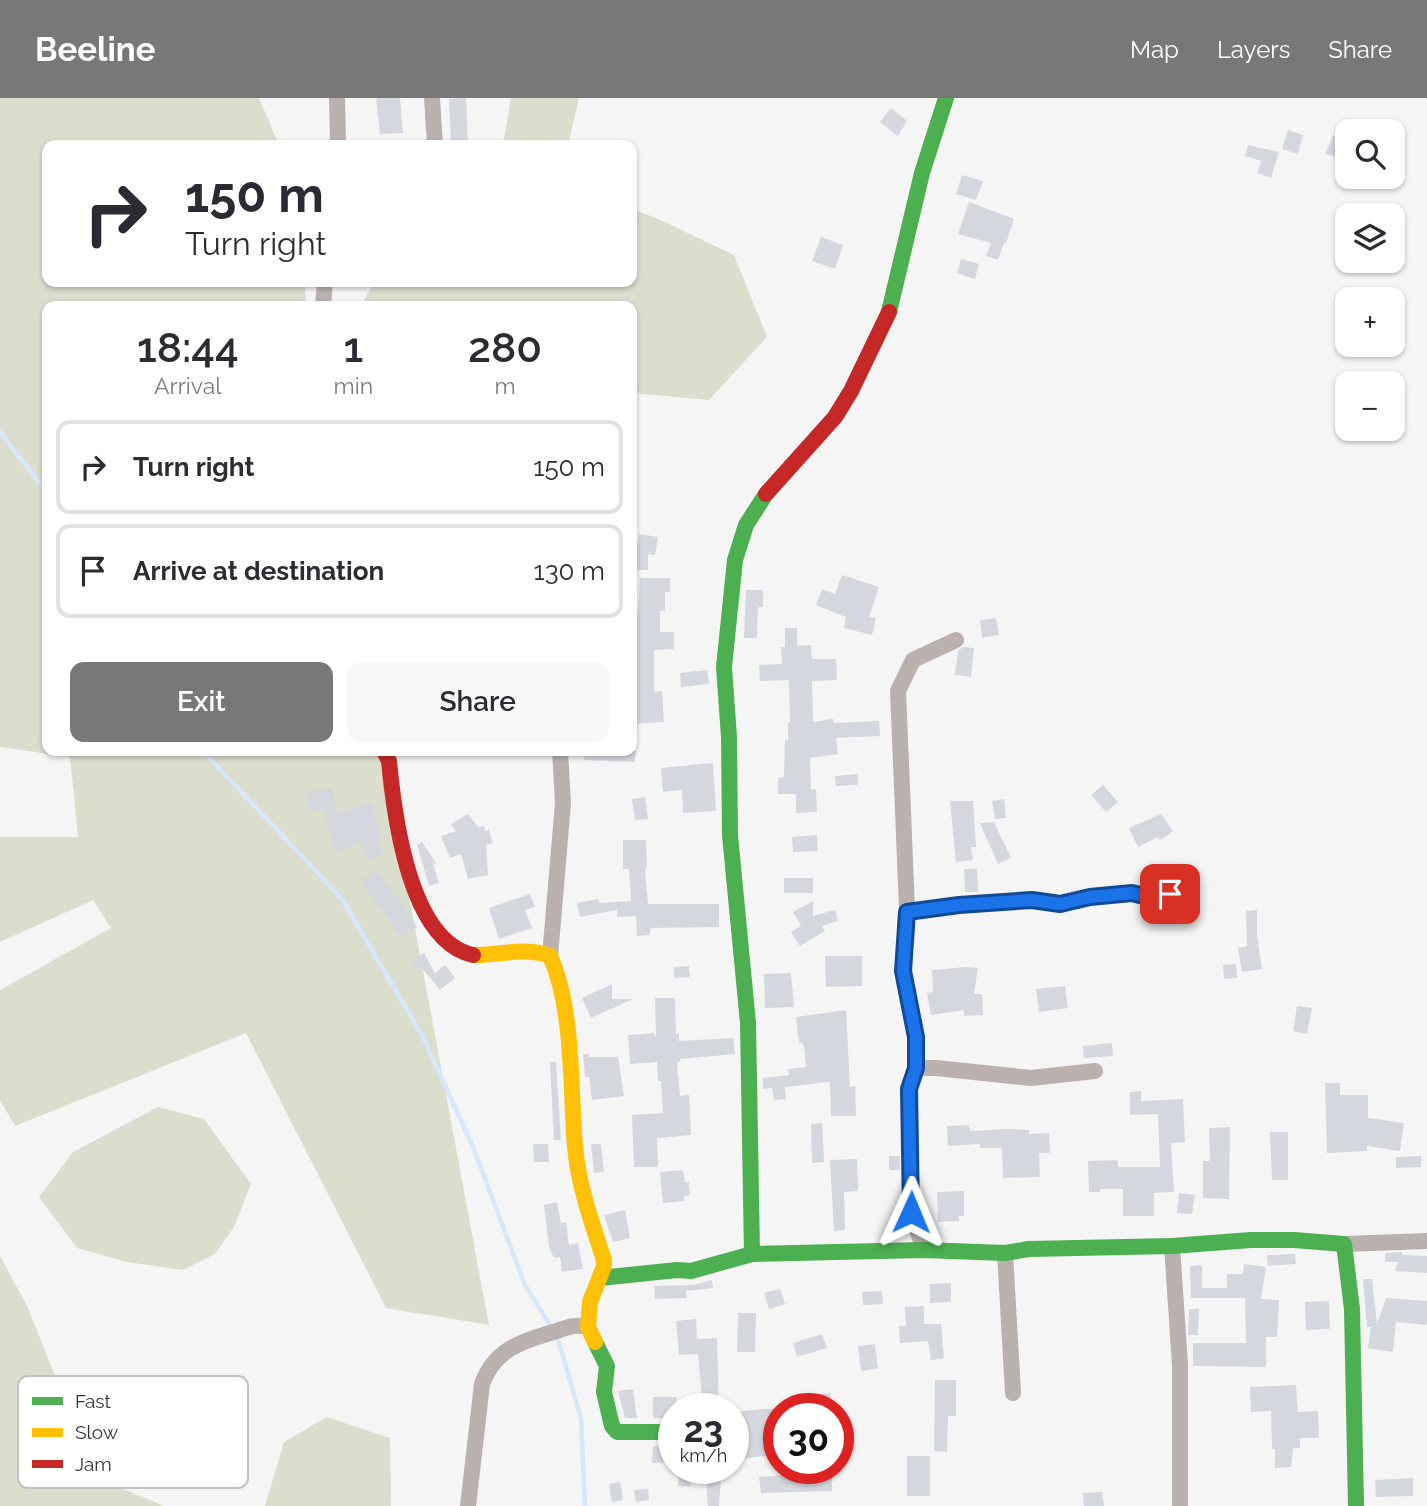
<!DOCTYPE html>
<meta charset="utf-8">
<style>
body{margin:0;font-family:Raleway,sans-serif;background:#f7f7f7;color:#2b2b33;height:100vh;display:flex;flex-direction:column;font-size:26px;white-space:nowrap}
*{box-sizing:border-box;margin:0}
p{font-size:23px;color:#7c7c81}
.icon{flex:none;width:38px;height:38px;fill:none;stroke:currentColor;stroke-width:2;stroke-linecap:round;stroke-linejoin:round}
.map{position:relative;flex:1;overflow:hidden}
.side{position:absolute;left:42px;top:203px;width:595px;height:455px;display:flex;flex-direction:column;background:#fff;border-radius:14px;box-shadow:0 2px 5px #0004}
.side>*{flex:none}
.guide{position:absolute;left:42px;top:42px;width:595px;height:147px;border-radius:14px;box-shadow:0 2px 5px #0004;background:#fff;color:#2b2b33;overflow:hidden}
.controls{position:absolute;left:1335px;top:21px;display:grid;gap:14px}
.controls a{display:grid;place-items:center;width:70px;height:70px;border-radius:14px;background:#fff;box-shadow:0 2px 5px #0004;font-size:35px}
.speed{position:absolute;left:658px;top:1295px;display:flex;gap:14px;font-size:35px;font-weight:700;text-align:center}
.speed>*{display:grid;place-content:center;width:91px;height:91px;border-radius:50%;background:#fff;box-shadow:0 2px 5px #0004;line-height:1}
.speed small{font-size:18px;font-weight:400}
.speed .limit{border:10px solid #d22;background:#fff;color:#111}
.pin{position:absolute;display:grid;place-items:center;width:60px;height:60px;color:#fff;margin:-30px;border-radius:14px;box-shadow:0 4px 10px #0006}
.me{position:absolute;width:77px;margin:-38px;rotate:1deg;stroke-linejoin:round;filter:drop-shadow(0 0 5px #0008)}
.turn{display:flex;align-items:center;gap:24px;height:147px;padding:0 28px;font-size:32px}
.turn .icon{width:91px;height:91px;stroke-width:2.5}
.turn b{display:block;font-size:49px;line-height:60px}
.eta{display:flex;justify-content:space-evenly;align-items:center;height:119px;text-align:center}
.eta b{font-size:42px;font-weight:600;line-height:49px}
.action{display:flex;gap:14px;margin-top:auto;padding:14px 28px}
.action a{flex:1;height:80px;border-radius:14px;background:#787878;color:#fff;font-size:28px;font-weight:600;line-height:80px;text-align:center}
.action a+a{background:#f7f7f7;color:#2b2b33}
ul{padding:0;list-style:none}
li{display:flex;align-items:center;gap:21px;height:94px;margin:0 14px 10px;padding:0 14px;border:4px solid #e1e1e2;border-radius:14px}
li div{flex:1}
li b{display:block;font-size:26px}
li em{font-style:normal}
header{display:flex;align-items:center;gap:42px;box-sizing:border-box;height:98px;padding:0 35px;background:#787878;color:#fff}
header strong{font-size:33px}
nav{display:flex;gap:38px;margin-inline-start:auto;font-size:24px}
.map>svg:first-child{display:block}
</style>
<header>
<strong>Beeline</strong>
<nav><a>Map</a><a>Layers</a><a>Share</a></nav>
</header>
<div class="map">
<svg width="1427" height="1408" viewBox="0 0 1427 1408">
<rect width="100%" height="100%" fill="#f5f5f5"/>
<!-- green -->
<g fill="#dbddcd">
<path d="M0 0H259L279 47H47V184H305L306 208H47V653H382L489 1227 386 1210 246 935 15 1028 0 1002V892L111 830 93 802 0 844V739H78L70 659 0 649Z"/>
<path d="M511 0H579L568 47H503Z"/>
<path d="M632 111 656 120 734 157 767 239 709 302 632 295V208H360L375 184H632Z"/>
<path d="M158 1009 204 1021 251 1086 234 1129 215 1156 183 1172 127 1164 77 1150 39 1099 73 1054Z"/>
<path d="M0 1158 28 1210 95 1379 164 1408H0Z"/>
<path d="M327 1319 390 1340 391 1408H265L284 1344Z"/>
</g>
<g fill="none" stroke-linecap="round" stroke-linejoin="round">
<!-- stream -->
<g stroke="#d6e6fb" stroke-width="4.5">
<path d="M0 334 47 394"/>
<path d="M203 653 342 801 423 939 473 1049 525 1187 552 1230"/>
<path d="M557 1238 581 1320 585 1408"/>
</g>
</g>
<!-- building -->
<g fill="#d4d8de">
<path d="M376 0H400L403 35 380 36Z"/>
<path d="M461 0H466L468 47H451L449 1Z"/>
<path d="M891 10 907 23 898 38 880 24Z"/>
<path d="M1288 32 1303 37 1298 56 1282 51Z"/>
<path d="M1333 38 1344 40 1340 60 1325 56Z"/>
<path d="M1248 47 1279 54 1271 80 1257 75 1261 63 1245 58Z"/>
<path d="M962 77 983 83 976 102 956 96Z"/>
<path d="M969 104 1014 121 1006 145H1004L998 162 986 158 991 145 958 136Z"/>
<path d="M821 139 843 147 835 171 812 163Z"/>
<path d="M961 161 979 166 975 181 957 175Z"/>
<path d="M639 436 658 439 655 457 648 456V472H632V444H638Z"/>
<path d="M842 477 879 489 869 519 876 520 872 537 844 530 846 519 816 507 822 491 835 496Z"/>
<path d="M640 480H670V494H665V513H660V534H674V551L654 552V594L662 593 664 624 632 626V516H638Z"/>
<path d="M746 492H763V509H758L757 540H744Z"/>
<path d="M996 520 999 537 982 540 980 522Z"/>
<path d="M785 530H797V548L811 547 812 561H836L837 582 812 583 813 624 833 621 834 625 879 623 880 638 836 640 838 656 810 660 811 692 816 691 817 714 796 715V696H778V680L784 679 785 642H788V624H790L789 582 760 583 759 567 782 566 781 549H785Z"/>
<path d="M963 549 974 550 971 579 955 577 958 553Z"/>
<path d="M707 572 709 586 681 589 680 575Z"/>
<path d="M584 653H636L635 664 584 662Z"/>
<path d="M713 665 716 713 683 715 682 692 663 694 661 670Z"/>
<path d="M858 676V687L836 688 835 678Z"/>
<path d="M1103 687 1118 704 1106 714 1091 697Z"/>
<path d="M332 690 337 715 372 704 382 740 376 743 383 756 369 763 361 745 335 754 323 711 309 713 306 694Z"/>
<path d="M645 699 648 721 635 722 632 701Z"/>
<path d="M1004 701 1006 720 995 721 992 703Z"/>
<path d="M950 703H973L976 749H971L973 762 956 764Z"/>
<path d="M468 716 478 729 484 728 485 733 489 732 493 745 486 747 488 777 468 781 461 756 450 760 441 738 456 733 451 726Z"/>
<path d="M1161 716 1173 733 1161 742 1158 739 1138 749 1129 730Z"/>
<path d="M994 724 1011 760 998 766 980 725Z"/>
<path d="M817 737 818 753 793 754 792 739Z"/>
<path d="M623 742H646L647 771H645L648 806H719V829L650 830V837L637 838 636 818 617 819V812L580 819 577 805 598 801 599 805 631 803 629 771H623Z"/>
<path d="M422 744 436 765 433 766 439 785 429 788 417 747Z"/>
<path d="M964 771H977L978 794H965Z"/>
<path d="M377 772 395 798 397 797 417 829 401 839 378 806 376 808 361 783Z"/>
<rect x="784" y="780" width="29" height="15"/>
<path d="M530 796 535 809 525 812 532 830 499 841 489 810Z"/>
<path d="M813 803V818L835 812 838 823 822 828 825 833 800 848 791 834 801 828 793 814Z"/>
<path d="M1257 812V837L1262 871 1242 874 1238 850 1247 848 1246 813Z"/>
<path d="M424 855 435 875 445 867 455 880 440 892 421 869 418 871 412 861Z"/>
<path d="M825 858H862V888L826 889Z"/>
<path d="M1236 866 1237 880 1224 881 1223 867Z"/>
<path d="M689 868 690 879 674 880V869Z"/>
<path d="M966 869 978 870 974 896H982L983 917 964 918V912L931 917 927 895 933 894 932 872Z"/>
<path d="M791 875 794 909 765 910 764 876Z"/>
<path d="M612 886V901H633L591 920 582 900Z"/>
<path d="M1065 888 1068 910 1039 914 1036 891Z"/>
<path d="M655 900H675L676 936H679V943L733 940 735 956 680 961V964H677L680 998 689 997 691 1037 657 1040 658 1069H634L632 1017 663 1015 661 983H658L657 964 630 966 628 937 654 935 656 940Z"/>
<path d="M1297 908 1312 910 1307 936 1293 933Z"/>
<path d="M846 912 850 989 855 988 856 1018H831L830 985 828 984 785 989 786 1001 774 1002 772 990 763 991V980L789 977 788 971 806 969 804 948 802 945H799L796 919Z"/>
<path d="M1112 945 1113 958 1084 960 1083 948Z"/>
<path d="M583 956H589V959H618L624 998 592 1002 589 979H585Z"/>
<path d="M550 964H556L561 1042H554Z"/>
<path d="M1325 985H1340V997H1368V1020L1404 1025 1400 1053 1367 1048V1053L1327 1055Z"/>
<path d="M1141 993V1003L1183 1001 1185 1044 1171 1045 1174 1094 1154 1095V1118H1123V1091H1100V1094H1089L1088 1063 1118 1062V1069H1160L1158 1016 1130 1017V994Z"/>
<path d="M822 1025 824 1064 812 1065 811 1026Z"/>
<path d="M969 1027 970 1033 1009 1031 1029 1032V1036L1049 1035 1050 1055H1039L1040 1079 1003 1080 1002 1050H980V1046L948 1048 947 1028Z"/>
<path d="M1230 1029 1229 1101 1203 1100V1063H1210L1209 1030Z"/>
<path d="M1270 1034H1288V1082H1272Z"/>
<path d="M533 1046H548L549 1064H534Z"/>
<path d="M591 1046H601L604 1074 594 1075Z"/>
<rect x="889" y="1058" width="11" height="14"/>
<path d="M1421 1058V1069L1396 1070V1059Z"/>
<path d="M857 1061 858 1093 844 1094 845 1132 834 1133 830 1062Z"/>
<path d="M683 1072 685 1084H689L690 1097 684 1098V1103L663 1105 660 1074Z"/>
<path d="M964 1093V1118H959V1123L938 1124 937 1094Z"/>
<path d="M1179 1095 1195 1097 1192 1116 1177 1115Z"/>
<path d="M557 1104 561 1125 566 1124 569 1147 578 1145 583 1171 562 1174 560 1159 554 1160 549 1149 544 1107Z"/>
<path d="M625 1112 630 1140 613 1144 604 1117Z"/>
<path d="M1402 1154V1157L1427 1158V1175L1395 1173 1398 1164H1385V1155Z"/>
<path d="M1295 1156 1296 1166 1268 1168 1267 1157Z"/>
<path d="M1244 1166 1266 1169 1261 1201 1279 1202 1277 1239H1266V1269L1193 1268V1245H1246L1245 1200H1191L1190 1168 1202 1167V1190H1227V1176H1243Z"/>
<path d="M1363 1181H1372L1377 1226 1386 1200 1427 1203V1227L1396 1224 1393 1254 1368 1250 1371 1229H1367Z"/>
<path d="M712 1182 713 1190 686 1193 687 1200 655 1201 654 1188 694 1187Z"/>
<path d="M951 1185V1204L930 1205V1186Z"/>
<path d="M780 1191 785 1206 769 1211 764 1195Z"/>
<path d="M882 1193 883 1206 863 1207 862 1194Z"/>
<path d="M1329 1203 1330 1231 1306 1232 1305 1204Z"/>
<path d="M924 1208V1226H941L944 1260 931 1262 928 1243 900 1245 899 1228H906L905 1209Z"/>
<path d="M1189 1211H1199L1198 1237H1188Z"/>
<path d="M738 1215H756L755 1254H737Z"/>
<path d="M696 1221 697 1241 717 1240 719 1311H703L698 1256 679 1257 676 1223Z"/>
<path d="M822 1236 827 1250 797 1259 793 1245Z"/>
<path d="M875 1246 878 1270 861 1273 858 1248Z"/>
<path d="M935 1282H956V1318H948L947 1354 934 1353Z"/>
<path d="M1296 1287 1298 1314 1318 1313 1319 1340H1300V1350H1293L1291 1369 1275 1370V1351H1272L1271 1313 1251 1314 1250 1289Z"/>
<path d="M633 1291 637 1320H625L618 1293Z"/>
<path d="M830 1295 832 1311H805L804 1299Z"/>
<path d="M653 1299H677L674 1321 653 1320Z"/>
<path d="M779 1310V1333L771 1334 773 1357 744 1360 741 1313Z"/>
<path d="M653 1348H666V1351L674 1353V1364L652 1365Z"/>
<rect x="907" y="1358" width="23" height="40"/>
<path d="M680 1370H689L691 1389 678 1388Z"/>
<path d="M832 1374V1393L761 1395 759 1379Z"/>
<path d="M1413 1380V1398L1376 1399 1375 1382Z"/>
<path d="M721 1382 719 1408H708L706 1383Z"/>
<path d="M620 1384 623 1402 612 1404 609 1386Z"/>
<path d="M648 1391 649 1402 636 1404 634 1392Z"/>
<path d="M1102 1394 1104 1408H1084L1083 1395Z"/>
</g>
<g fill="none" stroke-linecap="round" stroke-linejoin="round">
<!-- street -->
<g stroke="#bab1ae" stroke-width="16">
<path d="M337 0 338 47"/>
<path d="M432 0 435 47"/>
<path d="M323 208 325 184"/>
<path d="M907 814 959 807 1032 802 1060 806 1091 799 1132 795 1156 801 1190 793"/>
<path d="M550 858 563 705 560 653"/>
<path d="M916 970H936L1031 980 1095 973"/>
<path d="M1344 1146 1427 1143"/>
<path d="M1172 1148 1180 1267V1408"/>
<path d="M924 1152 911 1114 909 991 916 970V939L903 873 907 810 898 593 913 562 956 542"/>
<path d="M1005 1155 1013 1295"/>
<path d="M468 1408 482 1286C494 1253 519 1244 550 1235 564 1231 574 1225 588 1229"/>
</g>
<!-- fast -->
<g stroke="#4caf50" stroke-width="16">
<path d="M889 214 922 75 946 0"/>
<path d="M752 1156 748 925 730 737 729 639 724 569 735 462 746 427 766 396"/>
<path d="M600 1180 677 1172 691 1173 752 1156 924 1152 1005 1155 1029 1151 1172 1148 1251 1142H1294L1344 1146 1352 1211 1356 1408"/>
<path d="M595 1244 607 1268 604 1294 612 1328 617 1334H671"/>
</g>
<!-- slow -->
<path stroke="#ffc107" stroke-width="16" d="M473 857C499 858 524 848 550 858 574 911 570 990 575 1048 578 1087 592 1125 604 1162V1168L590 1204 588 1229 595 1244"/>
<!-- jam -->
<g stroke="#c62828" stroke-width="16">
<path d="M766 396 835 319 851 293 889 214"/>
<path d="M384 653 389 663C394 717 409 843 473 857"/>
</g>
</g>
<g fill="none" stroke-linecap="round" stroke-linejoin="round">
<defs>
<path id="route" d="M911 1114 909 991 916 970V939L903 873 907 814 959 807 1032 802 1060 806 1090 799 1132 795 1156 801 1170 796"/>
</defs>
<!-- route casing -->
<use href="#route" stroke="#114b97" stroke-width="18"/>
<!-- route -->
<use href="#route" stroke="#1a73e8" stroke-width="12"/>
</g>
<!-- legend -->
<rect x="18" y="1278" width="230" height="112" rx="10" fill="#fff" stroke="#c2c2c2" stroke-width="2"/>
<rect x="32" y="1299" width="31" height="8" fill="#4caf50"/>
<rect x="32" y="1330" width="31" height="9" fill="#ffc107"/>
<rect x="32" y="1362" width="31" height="8" fill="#c62828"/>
<g font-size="19" fill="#353535">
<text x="75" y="1310">Fast</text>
<text x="75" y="1341">Slow</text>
<text x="75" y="1373">Jam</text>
</g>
</svg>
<div class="controls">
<a><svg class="icon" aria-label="search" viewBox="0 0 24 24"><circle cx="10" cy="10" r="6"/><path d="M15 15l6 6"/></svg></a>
<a><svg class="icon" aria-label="layers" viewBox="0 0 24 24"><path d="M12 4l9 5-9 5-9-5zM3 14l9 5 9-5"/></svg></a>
<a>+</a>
<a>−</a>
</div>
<div class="speed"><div>23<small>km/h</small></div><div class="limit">30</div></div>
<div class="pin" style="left:1170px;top:796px;background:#d93025"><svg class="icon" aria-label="arrive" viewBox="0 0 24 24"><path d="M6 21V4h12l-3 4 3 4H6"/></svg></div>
<svg class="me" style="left:911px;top:1114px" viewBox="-20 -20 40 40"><path d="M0-17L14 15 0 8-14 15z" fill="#1a73e8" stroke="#fff" stroke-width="4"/></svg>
<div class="guide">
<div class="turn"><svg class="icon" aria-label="right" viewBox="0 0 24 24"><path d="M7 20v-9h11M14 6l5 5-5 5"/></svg><div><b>150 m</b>Turn right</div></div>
</div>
<section class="side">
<div class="eta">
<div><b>18:44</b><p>Arrival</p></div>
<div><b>1</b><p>min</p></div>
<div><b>280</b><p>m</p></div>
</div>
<ul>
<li><svg class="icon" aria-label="right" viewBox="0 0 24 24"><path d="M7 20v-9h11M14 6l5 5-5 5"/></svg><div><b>Turn right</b></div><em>150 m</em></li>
<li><svg class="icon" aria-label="arrive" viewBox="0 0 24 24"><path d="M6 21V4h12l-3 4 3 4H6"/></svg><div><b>Arrive at destination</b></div><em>130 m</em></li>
</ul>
<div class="action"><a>Exit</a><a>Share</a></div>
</section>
</div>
